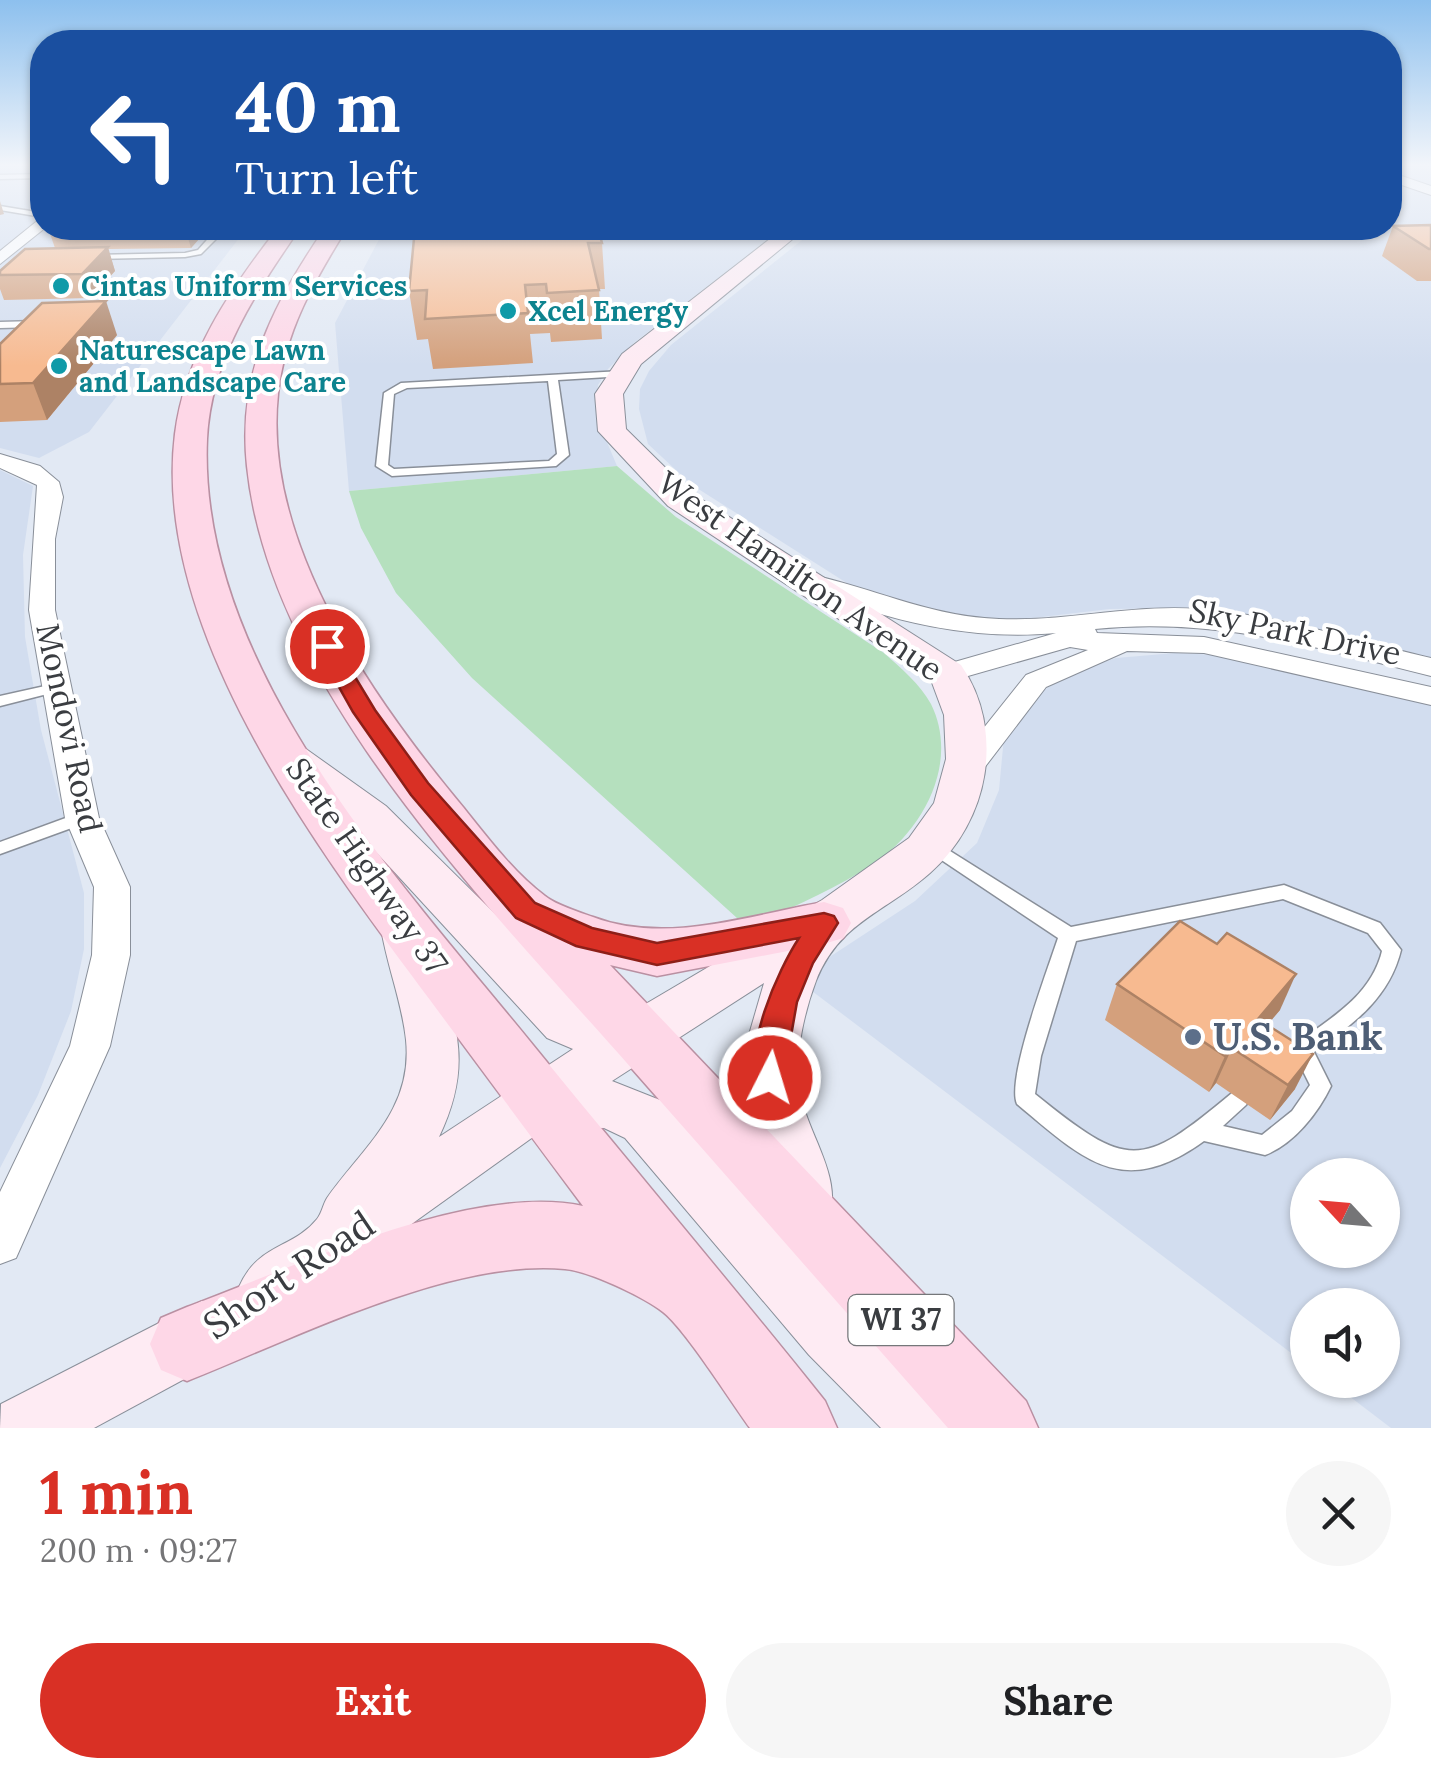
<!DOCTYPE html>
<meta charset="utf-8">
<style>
body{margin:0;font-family:Lora,serif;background:#f6f6f6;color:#202124;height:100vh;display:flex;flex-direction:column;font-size:38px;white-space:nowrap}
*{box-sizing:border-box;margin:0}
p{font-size:32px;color:#757577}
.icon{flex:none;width:55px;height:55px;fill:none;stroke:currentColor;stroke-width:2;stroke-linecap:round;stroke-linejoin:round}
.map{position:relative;height:1428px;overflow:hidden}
.drawer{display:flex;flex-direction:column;background:#fff;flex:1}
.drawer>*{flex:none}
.guide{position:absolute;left:30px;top:30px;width:1372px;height:210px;border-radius:40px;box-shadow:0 2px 8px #0004;background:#1a4fa0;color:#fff;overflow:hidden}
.needle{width:65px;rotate:296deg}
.controls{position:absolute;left:1290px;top:1158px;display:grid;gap:20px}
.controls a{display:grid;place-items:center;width:110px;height:110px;border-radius:50%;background:#fff;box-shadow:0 2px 8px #0004;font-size:50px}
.pin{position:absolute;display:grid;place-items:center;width:85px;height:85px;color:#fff;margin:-42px;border:5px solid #fff;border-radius:50%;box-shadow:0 2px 10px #0007}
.me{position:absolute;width:110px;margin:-55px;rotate:5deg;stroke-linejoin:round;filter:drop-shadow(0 0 8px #0008)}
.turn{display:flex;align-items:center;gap:35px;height:210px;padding:0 40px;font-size:45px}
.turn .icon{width:130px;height:130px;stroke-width:2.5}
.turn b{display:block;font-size:70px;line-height:85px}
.round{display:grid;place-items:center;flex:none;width:105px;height:105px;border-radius:52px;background:#f6f6f6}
.head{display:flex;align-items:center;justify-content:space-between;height:170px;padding:0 40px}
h1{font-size:60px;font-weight:700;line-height:75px;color:#d93025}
.primary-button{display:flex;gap:20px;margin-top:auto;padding:20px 40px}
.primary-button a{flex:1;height:115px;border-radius:60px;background:#d93025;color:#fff;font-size:40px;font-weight:700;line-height:115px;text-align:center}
.primary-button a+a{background:#f6f6f6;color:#202124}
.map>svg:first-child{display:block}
</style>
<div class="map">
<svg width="1431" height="1428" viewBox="0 0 1431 1428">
<rect width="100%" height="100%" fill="#e2e9f4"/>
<!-- built -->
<g fill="#d2ddef" fill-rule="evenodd">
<path d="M0 166H42V228H247L89 432 39 458 0 448Z"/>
<path d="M1390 166H1431V658L1282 622 1196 608 1110 609 991 623 946 617 861 592 692 485 648 444 639 409 640 389 649 371 671 345 817 228H1390Z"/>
<path d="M385 228H783L635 342 608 369 598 385 596 416 617 466 349 491 335 323Z"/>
<path d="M0 470 33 486 23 555 25 637 41 730 84 893V949L71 1011 38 1095 0 1168Z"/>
<path d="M1175 653 1218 655 1431 705V1428H1391L1328 1380H1382V1305H1308L1307 1365 796 979 915 901 977 843 999 790 1004 737 1025 703 1068 674 1116 658ZM1308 1175H1382V1250H1308Z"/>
</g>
<!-- green -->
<path fill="#b5e0be" d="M617 466 676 517 884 653C901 668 920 684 931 704 960 763 923 831 872 865 833 890 790 908 748 928L472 678 396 593 361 528 349 491Z"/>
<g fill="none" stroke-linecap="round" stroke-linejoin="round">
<defs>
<g id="lane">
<path d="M42 174V178L0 179V175Z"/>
<path d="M0 206 42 213V217L0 210Z"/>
<path d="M214 232 221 234 201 254 185 257 94 259 90 257 94 255 185 253 198 250Z"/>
<path d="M0 322 36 321 41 324 36 327 0 328Z"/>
<path d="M622 371 625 372V376L558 380 569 455 556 466 392 476 376 466 384 393 401 383ZM548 381 557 454 549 461 394 469 388 465 394 394 407 388Z"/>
<path d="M54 684 61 688 59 691 0 706V696Z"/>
<path d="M82 812 88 814 90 818 88 822 0 854V842Z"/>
<path d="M931 839 1071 927 1284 885 1380 923 1401 950C1389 999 1353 1024 1314 1052L1331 1086C1318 1113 1294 1144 1265 1155L1204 1141C1122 1200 1084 1160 1017 1104 1006 1079 1048 969 1058 938L925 849 923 845 925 841ZM1283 899 1368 933 1382 951C1370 1001 1320 1024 1283 1053L1280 1059 1283 1065 1290 1068 1299 1063 1310 1085 1292 1111 1262 1135 1223 1126 1246 1105 1249 1099 1246 1093 1239 1090 1232 1093C1140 1170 1128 1169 1035 1094L1041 1056 1076 941Z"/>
</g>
<g id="street">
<path d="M1390 172 1431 186V195L1390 181Z"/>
<path d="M42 217 45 228 0 264V251Z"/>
<path d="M0 454 40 466 59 482 63 497 55 539V610L99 818 130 887V955L110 1046 16 1258 0 1264V1192L70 1046 92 955 94 887 65 818 29 610 37 485 0 468Z"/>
<path d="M821 577C882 592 936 617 999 619 1066 622 1132 604 1199 609 1278 615 1354 640 1431 658V676C1314 647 1217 617 1095 629L1097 633 1204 637 1431 687V705L1204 653 1127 651 1046 687 978 776H956L951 769 1026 675 1088 650 1070 647 947 682 937 679 933 673 937 667 1056 633C970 641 891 621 812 591L808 585Z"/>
</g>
<g id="secondary">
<path d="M784 228H806L641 364 623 394 626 429 690 492 961 665C1006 731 989 821 930 873 886 912 839 922 816 981 804 1013 795 1053 799 1086 806 1138 849 1178 825 1232L804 1240 785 1233 855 1309 954 1404 964 1428H881L809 1355 625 1138 604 1128 547 1127 293 1309 271 1318 249 1309 239 1287C258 1243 293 1249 317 1219 322 1213 323 1204 327 1198 364 1146 413 1110 406 1040 402 1002 387 966 381 928L388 915 405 909 422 915C431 931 434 950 439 968 460 1034 470 1072 439 1137L573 1049 547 1038 354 828 276 769 270 759 276 749 291 745 306 749 386 806 593 1011 632 1012 822 900 909 838 934 803 946 759 944 715 931 680 668 506 598 431 595 394 622 354ZM764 983 744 1052V1090L770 1161 774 1212 781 1229 665 1102 612 1081Z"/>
<path d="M202 1301 225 1311 235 1334 225 1357 94 1428H0L1 1404Z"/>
</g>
<g id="primary">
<path d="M278 228H300C256 292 211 358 207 439 197 666 399 880 533 1045 630 1164 729 1281 825 1401L837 1428H750C731 1402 685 1329 663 1312 644 1297 589 1271 565 1269 452 1258 293 1339 187 1381L161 1370 150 1344 161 1318 187 1307C292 1268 472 1182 583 1206 532 1138 481 1069 430 1000 320 852 151 630 175 434 185 355 230 290 278 228Z"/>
<path d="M325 228H347C314 281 285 331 278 394 262 542 373 699 463 807 487 837 514 873 545 896 556 905 579 912 593 917 666 945 750 915 824 902L843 908 851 923 843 938 824 944 657 976 610 965 1026 1401 1038 1428H948C843 1309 738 1189 633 1070 491 908 270 690 247 466 237 372 274 303 325 228Z"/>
</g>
</defs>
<!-- lane casing -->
<use href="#lane" stroke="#898f99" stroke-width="3"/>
<!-- street casing -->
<use href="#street" stroke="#898f99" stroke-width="2"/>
<!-- secondary casing -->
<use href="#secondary" stroke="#898f99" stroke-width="2"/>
<!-- primary casing -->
<use href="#primary" stroke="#b990a2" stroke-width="3"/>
<!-- lane -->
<use href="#lane" fill="#fff" fill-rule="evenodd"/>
<!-- street -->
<use href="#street" fill="#fff" fill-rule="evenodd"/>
<!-- secondary -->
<use href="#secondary" fill="#feebf3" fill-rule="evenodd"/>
<!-- primary -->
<use href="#primary" fill="#fed7e7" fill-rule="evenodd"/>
</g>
<!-- wall -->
<g fill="#d4a07c">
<path d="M1431 225V281H1417L1382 256 1393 226Z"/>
<path d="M48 228H206L207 230 191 248 108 249 115 271 90 298 4 300 0 289V271L55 248Z"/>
<path d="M415 228 602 243 605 289H599L602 339 551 342 550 333 530 334 533 363 433 369 428 339 417 340 409 291Z"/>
<path d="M117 335 47 420 0 422V344Z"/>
<path d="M1117 984 1280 1010 1267 1025 1295 1089 1270 1120 1216 1083 1209 1092 1105 1020Z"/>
</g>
<!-- shaded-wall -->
<g fill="#ad8265">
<path d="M0 201 4 214 0 215Z"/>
<path d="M185 228H206L207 230 191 248Z"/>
<path d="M108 247 115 271 90 298 82 274Z"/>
<path d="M106 301 117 335 47 420 33 383Z"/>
<path d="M1296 974 1280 1010 1242 1055 1258 1019Z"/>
<path d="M1232 1048 1216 1083 1209 1092 1225 1056Z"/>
<path d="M1313 1054 1295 1089 1270 1120 1288 1085Z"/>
</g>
<!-- building -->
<g fill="#f7ba90" stroke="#ad8265" stroke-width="2.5">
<path d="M1431 225V249H1429L1393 226Z"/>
<path d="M415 228H598L602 243H588L599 290 547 293 546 284 525 285 528 313 425 319 427 290 409 291Z"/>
<path d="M108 247 82 274 0 275V271L25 249Z"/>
<path d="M106 301 33 383 0 384V344L42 303Z"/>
<path d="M1180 921 1217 944 1227 933 1296 974 1258 1019 1313 1054 1288 1085 1232 1048 1225 1056 1117 984Z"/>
</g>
<!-- sky -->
<linearGradient id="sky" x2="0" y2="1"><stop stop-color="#8dc0ee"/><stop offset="0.45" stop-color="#f2f5fa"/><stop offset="1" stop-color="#f2f5fa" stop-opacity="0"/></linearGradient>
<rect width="1431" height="366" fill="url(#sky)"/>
<!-- route -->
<path fill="#d93025" stroke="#8d1f18" stroke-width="2.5" d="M327 640 334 642 375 710 428 783 535 903 592 928 657 943 824 913 834 916 838 923 813 963 797 1002 782 1087 770 1091 759 1087C742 1050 778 970 799 938L657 965 576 946 516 918 411 795 353 712 316 646Z"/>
<!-- markers -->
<g fill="#0f9aa8" stroke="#fff" stroke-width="4">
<circle cx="61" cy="286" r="10"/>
<circle cx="508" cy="311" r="10"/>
<circle cx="59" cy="366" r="10"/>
</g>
<circle fill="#5c6f8a" stroke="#fff" stroke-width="4" cx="1193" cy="1037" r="10"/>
<g text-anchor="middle" stroke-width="8" stroke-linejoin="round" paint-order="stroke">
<!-- far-culture labels -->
<g font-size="28" font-weight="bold" fill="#0d838f" stroke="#fff" text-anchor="start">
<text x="81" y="296">Cintas Uniform Services</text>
<text x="528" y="321">Xcel Energy</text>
<text x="79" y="360">Naturescape Lawn<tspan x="79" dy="32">and Landscape Care</tspan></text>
</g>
<!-- shield labels -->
<rect fill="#fff" stroke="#75777a" stroke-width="2.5" x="848.5" y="1295" width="105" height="50" rx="8"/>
<g font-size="30" font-weight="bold" fill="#3a3d41">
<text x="901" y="1330">WI 37</text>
</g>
<!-- street labels -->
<g font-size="32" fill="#3a3d41" stroke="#fff">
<text transform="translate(800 576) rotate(35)" y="11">West Hamilton Avenue</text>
<text transform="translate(1295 632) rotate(12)" y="11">Sky Park Drive</text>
<text transform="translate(69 728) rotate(78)" y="11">Mondovi Road</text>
<text transform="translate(367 866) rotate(55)" y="11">State Highway 37</text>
</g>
<!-- near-service labels -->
<g font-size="38" font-weight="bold" fill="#4e5e75" stroke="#fff" text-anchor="start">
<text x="1213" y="1050">U.S. Bank</text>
</g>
<!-- near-street labels -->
<g font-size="38" fill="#3a3d41" stroke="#fff">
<text transform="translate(289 1275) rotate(-34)" y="13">Short Road</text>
</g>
</g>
</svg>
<div class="controls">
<a><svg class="needle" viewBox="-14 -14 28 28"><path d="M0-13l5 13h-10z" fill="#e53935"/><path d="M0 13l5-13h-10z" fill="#757577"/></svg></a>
<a><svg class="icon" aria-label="sound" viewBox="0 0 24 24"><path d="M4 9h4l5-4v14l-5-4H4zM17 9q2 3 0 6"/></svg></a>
</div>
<div class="pin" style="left:327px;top:646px;background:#d93025"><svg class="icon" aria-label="arrive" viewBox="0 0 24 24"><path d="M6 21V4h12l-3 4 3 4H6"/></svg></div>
<svg class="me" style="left:770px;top:1078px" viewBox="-20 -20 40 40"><circle r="17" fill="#d93025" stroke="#fff" stroke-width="3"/><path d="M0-11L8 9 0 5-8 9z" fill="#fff"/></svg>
<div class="guide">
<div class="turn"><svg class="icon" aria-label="left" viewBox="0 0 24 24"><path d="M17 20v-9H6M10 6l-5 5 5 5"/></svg><div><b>40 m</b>Turn left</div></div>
</div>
</div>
<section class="drawer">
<div class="head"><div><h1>1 min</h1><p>200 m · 09:27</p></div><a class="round"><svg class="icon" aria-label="close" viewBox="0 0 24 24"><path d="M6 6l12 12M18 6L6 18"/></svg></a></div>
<div class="primary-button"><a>Exit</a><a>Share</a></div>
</section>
